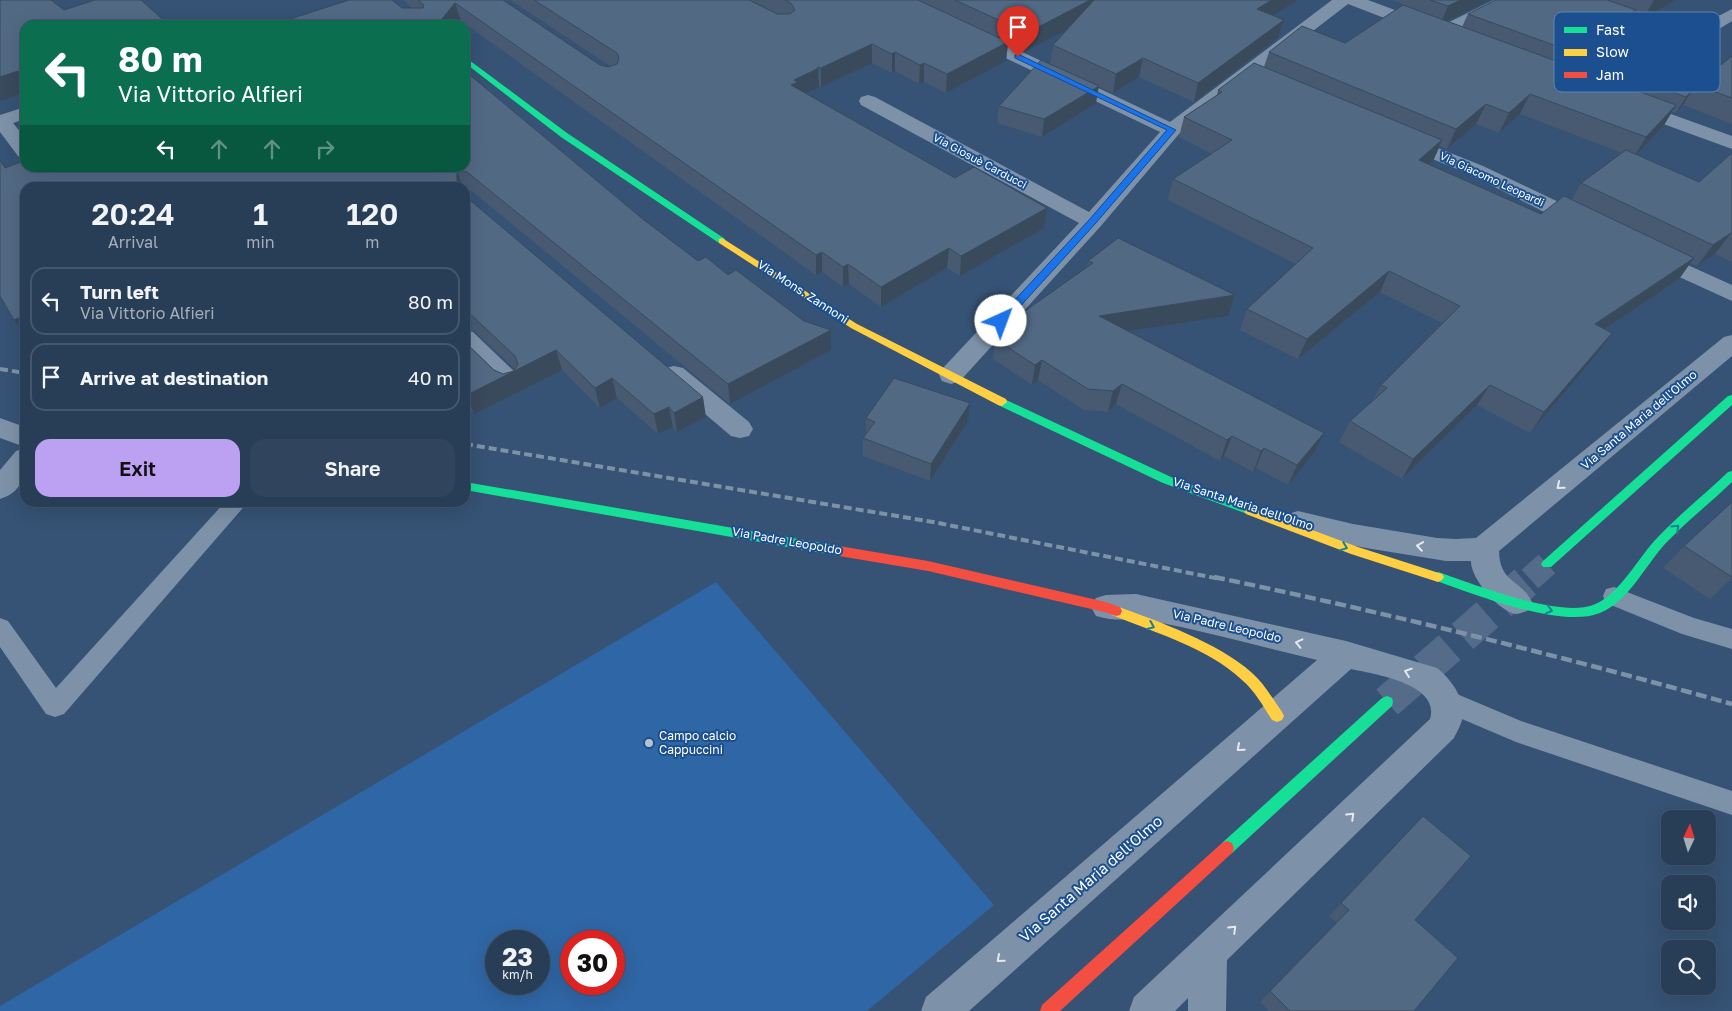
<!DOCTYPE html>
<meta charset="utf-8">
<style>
body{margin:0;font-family:"Golos Text",sans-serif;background:#30455d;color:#f1f3f6;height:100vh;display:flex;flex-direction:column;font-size:19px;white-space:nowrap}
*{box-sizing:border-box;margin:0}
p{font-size:16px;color:#a5aeba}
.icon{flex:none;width:28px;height:28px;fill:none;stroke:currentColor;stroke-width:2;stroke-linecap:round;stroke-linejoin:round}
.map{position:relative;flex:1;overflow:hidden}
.panel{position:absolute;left:20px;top:182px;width:450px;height:325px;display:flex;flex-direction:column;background:#283e57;border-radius:15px;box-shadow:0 5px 20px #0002,0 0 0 1px #44576d}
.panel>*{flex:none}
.guide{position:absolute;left:20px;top:20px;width:450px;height:152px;border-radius:15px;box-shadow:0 5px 20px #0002,0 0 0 1px #44576d;background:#0b6e4f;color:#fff;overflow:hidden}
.needle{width:32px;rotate:4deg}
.controls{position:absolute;left:1661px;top:810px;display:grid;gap:10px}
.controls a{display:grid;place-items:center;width:55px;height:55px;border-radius:10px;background:#283e57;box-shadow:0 5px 20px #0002,0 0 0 1px #44576d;font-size:25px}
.speed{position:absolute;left:485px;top:930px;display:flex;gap:10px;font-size:25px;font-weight:700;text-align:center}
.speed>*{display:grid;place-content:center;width:65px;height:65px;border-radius:50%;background:#283e57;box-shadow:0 5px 20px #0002,0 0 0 1px #44576d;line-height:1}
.speed small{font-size:12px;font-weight:400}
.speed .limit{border:8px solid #d22;background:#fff;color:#111}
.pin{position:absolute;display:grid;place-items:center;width:42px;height:42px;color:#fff;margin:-51px -21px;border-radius:50% 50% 50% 0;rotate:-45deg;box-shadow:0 0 5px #0007}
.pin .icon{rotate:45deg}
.me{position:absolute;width:55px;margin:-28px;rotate:43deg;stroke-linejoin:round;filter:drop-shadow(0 0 4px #0008)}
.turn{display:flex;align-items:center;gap:18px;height:105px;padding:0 15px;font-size:22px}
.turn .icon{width:65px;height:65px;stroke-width:2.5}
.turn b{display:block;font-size:35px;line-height:42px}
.lanes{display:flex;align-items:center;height:48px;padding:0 15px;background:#0003;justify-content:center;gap:25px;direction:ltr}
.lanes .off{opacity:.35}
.eta{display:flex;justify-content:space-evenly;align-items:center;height:85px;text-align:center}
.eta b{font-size:30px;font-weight:600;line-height:35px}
.primary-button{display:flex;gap:10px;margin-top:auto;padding:10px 15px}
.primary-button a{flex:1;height:58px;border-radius:15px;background:#bca0f2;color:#111;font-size:20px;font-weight:600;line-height:58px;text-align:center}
.primary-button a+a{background:#30455d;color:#f1f3f6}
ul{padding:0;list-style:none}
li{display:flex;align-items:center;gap:15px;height:68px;margin:0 10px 8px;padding:0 5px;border:2px solid #44576d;border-radius:15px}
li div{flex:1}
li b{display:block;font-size:19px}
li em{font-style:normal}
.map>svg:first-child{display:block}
</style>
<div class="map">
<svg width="1732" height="1011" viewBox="0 0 1732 1011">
<rect width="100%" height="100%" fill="#365274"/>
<!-- green -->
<path fill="#2f66a5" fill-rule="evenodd" d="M716 582 994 905 867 1011H0V1006ZM496 941H539V984H496ZM571 941H614V984H571Z"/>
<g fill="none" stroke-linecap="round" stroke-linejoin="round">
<!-- secondary-tunnel-far1 -->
<path stroke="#546c89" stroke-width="25" stroke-dasharray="25 12" stroke-linecap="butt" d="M1530 579 1547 564"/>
<!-- secondary-tunnel -->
<path stroke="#546c89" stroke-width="33" stroke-dasharray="33 17" stroke-linecap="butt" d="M1387 702 1531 577"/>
<!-- lane -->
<g fill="#7d92a8" fill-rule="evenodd">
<path d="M225 502H248L64 714 55 717 46 714 0 647V618L8 621 56 688Z"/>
<path d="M1614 587 1694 618 1732 629V649L1682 634 1606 603 1603 596 1606 589Z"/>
<path d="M1445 689 1521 721 1732 791V815L1516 742 1436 708 1433 700 1436 692Z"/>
</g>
<!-- street -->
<g fill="#7d92a8" fill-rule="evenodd">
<path d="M1332 0H1368L1430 23 1433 27 1430 31 1424 32 1418 31 1348 4 1179 134 1100 227 960 381 951 384 942 381 939 375 942 369 1079 223 861 105 859 101 861 97 868 95 875 97 1089 212 1160 132 968 40 965 36 968 32 974 31 980 32 1170 122Z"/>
<path d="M1494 0H1515L1513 4 1447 37 1441 38 1435 37 1432 33 1435 29Z"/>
<path d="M1562 0H1586L1682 35 1732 9V21L1607 98 1600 100 1593 98 1591 94 1593 90 1669 43 1564 4Z"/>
<path d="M1632 100 1732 136V149L1625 110 1623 106 1625 102Z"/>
<path d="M25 107V119L13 123 25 138V158L18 156 0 132V115Z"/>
<path d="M1403 134 1483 166 1592 218 1595 223 1592 228 1584 229 1576 228 1469 174 1396 144 1393 140 1396 136Z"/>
<path d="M27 168H47L62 188H41Z"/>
<path d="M277 168H298L318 188H296Z"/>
<path d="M1650 248 1732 285V301L1642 260 1639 255 1642 250Z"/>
<path d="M465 330 473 332 520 377 523 383 520 389 511 392 502 389 465 352Z"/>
<path d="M1732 335V356L1499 551C1500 584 1520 578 1532 602L1527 611C1524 612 1519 614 1516 614 1499 612 1470 578 1471 561H1446L1366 548 1325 540 1288 530 1284 522 1288 514 1298 511 1353 524 1437 538 1456 539 1476 538 1724 337Z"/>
<path d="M674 366 683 368 749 422 753 429 749 436 740 438 731 436 665 380 662 374 665 368Z"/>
<path d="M0 418 25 427V447L0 438Z"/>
<path d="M25 448C25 471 26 491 0 499V470L16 451Z"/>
<path d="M1136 594 1346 641 1437 668C1451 679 1464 697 1463 716 1462 723 1457 732 1454 738L1227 960 1226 1011H1188V998L1175 1011H1129L1134 997 1430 719C1441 684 1374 674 1351 669L969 1011H921L926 997 1317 660C1262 647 1208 632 1152 621 1133 618 1114 622 1096 616L1091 607 1096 598 1106 595Z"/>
</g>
<!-- fast -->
<g fill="#16e098" fill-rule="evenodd">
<path d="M465 57 567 133 725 239V243H719L561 137 465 63Z"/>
<path d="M1732 395V405L1551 567H1543L1541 564 1543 561 1728 396Z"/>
<path d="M1002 398 1171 477 1254 508 1256 511 1254 514 1250 515 1163 483 998 405 997 402 998 399Z"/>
<path d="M1732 471V482C1710 503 1686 522 1665 544 1645 566 1629 601 1600 613 1560 629 1474 594 1434 580L1432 577 1434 574 1438 572C1474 584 1558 618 1593 605 1619 596 1639 556 1658 537 1680 514 1705 494 1728 472Z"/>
<path d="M465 482 839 546 843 548 845 551 843 554 839 556 465 490Z"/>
<path d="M1387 696 1392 698 1393 702 1392 706 1232 853 1227 855 1222 853 1220 848 1222 843 1382 698Z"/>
</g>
<!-- slow -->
<g fill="#ffcf43" fill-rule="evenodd">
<path d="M722 238 857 324 1006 399 1007 402 1002 406 998 405 851 328 719 243V239Z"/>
<path d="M1250 507 1358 547 1442 574 1444 577 1442 580 1438 582 1351 554 1246 514 1244 511 1246 508Z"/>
<path d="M1116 606C1156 620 1220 644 1251 672 1264 683 1272 698 1282 712L1284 716 1282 720 1277 722 1272 720C1263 706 1255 691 1242 680 1207 647 1155 633 1112 615L1110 611 1112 607Z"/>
</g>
<!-- jam -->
<g fill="#f24e42" fill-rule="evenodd">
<path d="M839 546 928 561 1106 602 1120 607 1122 611 1120 615 1116 616 1104 612 928 571 839 556 835 554 833 551 835 548Z"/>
<path d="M1227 841 1232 843 1234 848 1232 853 1060 1011H1040L1042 1005 1222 843Z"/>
</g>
<!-- rail-far1 -->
<g stroke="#7e92a7" stroke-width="4" stroke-dasharray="8 4" stroke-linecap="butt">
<path d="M0 369 25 373"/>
<path d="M465 444 933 522 1220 579"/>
</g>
<!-- rail -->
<path stroke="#7e92a7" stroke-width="4.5" stroke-dasharray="11 4.5" stroke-linecap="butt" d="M1214 577C1388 613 1561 656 1732 704"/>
</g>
<!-- wall -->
<g fill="#475a72" fill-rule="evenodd">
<path d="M404 0H503L600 65 608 67 610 66 510 0H749L778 14 750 0H1298L1272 15 1284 20 1278 38 1194 102 1139 77 1113 93 1050 64 1053 45 1068 29 1024 52 1008 44 1006 61 946 93 924 82 919 84 895 71 892 73 872 63 821 87 819 86 818 88 806 94 955 178 1047 208 1044 228 960 276 947 268 881 307 849 284 843 287 822 272 816 275 461 21 458 25H272L402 8H412L405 2Z"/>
<path d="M1393 0H1490L1448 21 1462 27 1468 14 1496 0H1676L1643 19 1633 15 1626 29 1616 34 1634 62 1606 79 1623 85 1628 76 1709 75 1732 56V124L1683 105 1676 113 1672 112 1664 125 1636 155 1699 182 1732 153V262L1715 254 1697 266 1690 263 1679 279 1605 329 1612 333 1598 353 1530 433 1477 405 1402 479 1339 442 1350 421 1372 401 1381 385 1442 323 1380 292 1298 359 1240 330 1247 309 1296 264 1168 200 1173 179 1212 154 1179 137 1184 117 1217 95 1218 90 1264 67 1269 52 1345 43 1406 6ZM1520 114 1622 153 1581 183 1571 200 1541 214 1429 164 1433 161 1440 146 1447 149 1476 124 1499 133Z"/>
<path d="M1096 103 1042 137 997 123 999 106Z"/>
<path d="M5 168 28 170H49L50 168H284L285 170H302L300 168H431L433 170H447L444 168H465L644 220 698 261 728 275 831 350 730 404 473 192 465 189 464 186 461 183 25 188V333L14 320Z"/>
<path d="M465 196 706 417 677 432 673 427 658 434 617 398 600 408 562 370 474 414 465 404V342L494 370 503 374 514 371 515 369 474 331 465 329Z"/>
<path d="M1088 261 1235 295 1228 316 1129 331 1314 453 1288 485 1256 468 1253 472 1224 456 1220 461 1116 404 1108 412 1084 410 1038 380 1032 385 993 359 995 339 1087 267Z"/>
<path d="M866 418 968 421 930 481 863 456V438L866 434Z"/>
<path d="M1732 502V578L1710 599 1663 568 1684 546Z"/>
<path d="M1423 816 1415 920 1414 1011H1269L1260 1002 1337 923 1329 916Z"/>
</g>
<!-- shaded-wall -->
<g fill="#394a5c">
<path d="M1090 0H1097L1095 15 1024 52 1027 33Z"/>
<path d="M1272 0H1298L1251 28 1257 9Z"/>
<path d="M1461 0H1490L1440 25 1448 6Z"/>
<path d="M1654 0H1676L1643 19Z"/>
<path d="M455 3 461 21 458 25H437Z"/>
<path d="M1636 10 1626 29 1592 48 1602 30Z"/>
<path d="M1284 20 1278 38 1194 102 1198 83Z"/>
<path d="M1008 42 1006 61 946 93 947 74Z"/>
<path d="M872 44V63L821 87V68Z"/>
<path d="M1645 44 1634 62 1599 84 1609 65Z"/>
<path d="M895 52V71L892 73V54Z"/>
<path d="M1143 58 1139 77 1113 93 1116 74Z"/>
<path d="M924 63V82L919 84 920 65Z"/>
<path d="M818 67 819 86 818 88 798 97 791 85 794 80Z"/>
<path d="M18 71 25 81V92L0 101V77Z"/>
<path d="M1099 86 1096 103 1042 137 1044 119Z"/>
<path d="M1693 89 1683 105 1676 113 1686 97Z"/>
<path d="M1530 94 1520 114 1499 133 1509 113Z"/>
<path d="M1486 104 1476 124 1447 149 1456 129Z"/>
<path d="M1676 105 1664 125 1634 157 1646 137Z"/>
<path d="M1442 140 1433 161 1410 180 1419 160Z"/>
<path d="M457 170 463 188H457Z"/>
<path d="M1047 208 1044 228 960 276 961 256Z"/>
<path d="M1731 233 1715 254 1697 266 1713 245Z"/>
<path d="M949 248 947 268 881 307V287Z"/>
<path d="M822 252V272L816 275V255Z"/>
<path d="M1694 258 1679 279 1581 345 1595 324Z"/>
<path d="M848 264 849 284 843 287V267Z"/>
<path d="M1389 271 1380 292 1298 359 1307 339Z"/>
<path d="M1235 295 1228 316 1095 336 1099 316Z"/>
<path d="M25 315V333L14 320Z"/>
<path d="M1010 329 997 340 998 330Z"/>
<path d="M831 330V350L730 404 728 384Z"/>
<path d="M1612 333 1598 353 1530 433 1544 412Z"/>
<path d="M556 350 562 370 474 414 467 395Z"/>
<path d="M1042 360 1038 380 1032 385 1035 365Z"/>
<path d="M612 378 617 398 600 408 595 388Z"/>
<path d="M1122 384 1116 404 1108 412 1113 391Z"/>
<path d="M1490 385 1477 405 1402 479 1413 459Z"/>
<path d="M703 397 706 417 677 432 674 413Z"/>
<path d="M970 403 968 421 930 481 931 464Z"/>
<path d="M669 407 673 427 658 434 654 414Z"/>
<path d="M1324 433 1314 453 1288 485 1297 465Z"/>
<path d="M1232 436 1224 456 1220 461 1227 440Z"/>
<path d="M1264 448 1256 468 1253 472 1261 451Z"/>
</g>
<!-- building -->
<g fill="#526984" stroke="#394a5c">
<path d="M0 0H51L64 10 95 0H141L169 25H25V79L18 71 0 77Z"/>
<path d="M349 0H392L402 8H423L424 5 418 0H503L600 65 608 67 617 64 619 58 617 53 534 0H749L777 14H790L795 10 791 3 785 0H918L1008 42 947 74 924 63 920 65 895 52 892 54 872 44 821 68 818 67 817 69 794 80 798 82 791 85 955 178 974 167 1047 208 961 256 949 248 881 287 848 264 843 267 822 252 816 255 455 3 437 25H272Z"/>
<path d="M955 0H1090L1027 33Z"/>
<path d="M1094 0H1272L1257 9 1284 20 1198 83 1143 58 1116 74 1053 45Z"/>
<path d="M1430 0H1461L1448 6Z"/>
<path d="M1496 0H1607L1636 10 1602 30 1645 44 1609 65 1468 14Z"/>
<path d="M1403 5 1676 105 1646 137 1530 94 1509 113 1486 104 1456 129 1269 52 1302 26 1345 43Z"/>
<path d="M1665 54 1712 69 1702 80 1696 85 1693 89 1686 97 1628 76Z"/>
<path d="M1732 56V98L1696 85Z"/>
<path d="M1041 60 1099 86 1044 119 999 106Z"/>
<path d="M1254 63 1442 140 1419 160 1541 214 1564 196 1694 258 1595 324 1612 333 1544 412 1490 385 1413 459 1350 421 1387 388 1381 385 1460 306 1389 271 1307 339 1247 309 1313 248 1173 179 1232 140 1184 117 1222 92 1218 90Z"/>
<path d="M465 71 644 220 698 261 706 257 728 275 736 270 804 321 831 330 728 384 467 172 459 170V168H465Z"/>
<path d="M1626 150 1699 182 1732 153V233H1731L1713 245 1581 183Z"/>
<path d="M0 160 5 168 21 162 28 170H49L50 168H284L285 170H311V168H431L433 170H457V188H25V315L14 320 0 296Z"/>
<path d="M465 196 703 397 674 413 669 407 654 414 612 378 595 388 556 350 467 395 465 393V342L494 370 503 374 514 371 518 364 515 356 467 311 465 310Z"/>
<path d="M1118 238 1235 295 1099 316 1324 433 1297 465 1264 448 1261 451 1232 436 1227 440 1122 384 1113 391 1088 389 1042 360 1035 365 995 339 1010 329 998 330 1093 263 1088 261Z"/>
<path d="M894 378 970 403 931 464 863 438 875 422 866 418Z"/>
<path d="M1732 502V577L1684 546Z"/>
<path d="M1423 816 1471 856 1415 920 1458 958 1414 1011H1290L1270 991 1349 910 1341 903Z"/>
</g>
<!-- one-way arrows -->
<defs><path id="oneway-chevron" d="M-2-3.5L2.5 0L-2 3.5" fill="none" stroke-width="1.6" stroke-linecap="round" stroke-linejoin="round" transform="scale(1.25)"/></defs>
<g stroke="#e5e9ee">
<use href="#oneway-chevron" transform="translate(1560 486) rotate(140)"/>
<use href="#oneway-chevron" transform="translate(1420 546) rotate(-171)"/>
<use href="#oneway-chevron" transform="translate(1299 643) rotate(-167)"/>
<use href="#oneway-chevron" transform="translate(1408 672) rotate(-161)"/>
<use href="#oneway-chevron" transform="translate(1240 748) rotate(139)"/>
<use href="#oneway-chevron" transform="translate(1351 816) rotate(-44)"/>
<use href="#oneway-chevron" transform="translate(1233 929) rotate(-44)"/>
<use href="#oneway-chevron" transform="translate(1000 959) rotate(139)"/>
</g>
<g stroke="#198292">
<use href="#oneway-chevron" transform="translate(1676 528) rotate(-43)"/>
<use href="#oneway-chevron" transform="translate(1344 547) rotate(21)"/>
<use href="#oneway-chevron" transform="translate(1549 610) rotate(14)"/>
<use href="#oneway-chevron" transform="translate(1151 626) rotate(23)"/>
</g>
<!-- route -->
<path fill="#1a73e8" stroke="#114b97" d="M1015 55H1020L1176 130 1095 224 1005 323 1001 324 996 321 998 318 1089 220 1167 130 1015 58Z"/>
<!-- markers -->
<circle fill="#b9c2ce" stroke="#1b4f8f" stroke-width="2" cx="649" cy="743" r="5"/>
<g text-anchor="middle" stroke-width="4" stroke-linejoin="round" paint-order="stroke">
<!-- far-street labels -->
<g font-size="11" fill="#fff" stroke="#1b4f8f">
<text transform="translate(980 161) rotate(28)" y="4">Via Giosuè Carducci</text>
<text transform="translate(1492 179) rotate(25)" y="4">Via Giacomo Leopardi</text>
</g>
<!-- street labels -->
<g font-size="12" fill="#fff" stroke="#1b4f8f">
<text transform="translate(803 292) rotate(33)" y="4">Via Mons. Zannoni</text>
<text transform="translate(1639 420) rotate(-40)" y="4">Via Santa Maria dell'Olmo</text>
<text transform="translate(1243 504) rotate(18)" y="4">Via Santa Maria dell'Olmo</text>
<text transform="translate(787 541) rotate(10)" y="4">Via Padre Leopoldo</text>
<text transform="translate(1227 626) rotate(13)" y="4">Via Padre Leopoldo</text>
</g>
<!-- poi labels -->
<g font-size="12" fill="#fff" stroke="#1b4f8f" text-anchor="start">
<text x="659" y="740">Campo calcio<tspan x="659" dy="14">Cappuccini</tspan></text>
</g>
<!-- near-street labels -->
<g font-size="15" fill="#fff" stroke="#1b4f8f">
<text transform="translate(1091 879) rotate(-41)" y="5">Via Santa Maria dell'Olmo</text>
</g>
</g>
<!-- legend -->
<rect x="1554" y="12" width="166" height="80" rx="8" fill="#1b4f8f" stroke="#5f84b1" stroke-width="1"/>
<rect x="1564" y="27" width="23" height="6" fill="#16e098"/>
<rect x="1564" y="49" width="23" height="7" fill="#ffcf43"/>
<rect x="1564" y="72" width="23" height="6" fill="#f24e42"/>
<g font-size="14" fill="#fff">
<text x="1596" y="35">Fast</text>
<text x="1596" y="57">Slow</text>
<text x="1596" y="80">Jam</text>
</g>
</svg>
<div class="controls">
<a><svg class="needle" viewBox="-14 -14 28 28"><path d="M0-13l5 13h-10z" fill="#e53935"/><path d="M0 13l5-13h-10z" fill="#a5aeba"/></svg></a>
<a><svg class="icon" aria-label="sound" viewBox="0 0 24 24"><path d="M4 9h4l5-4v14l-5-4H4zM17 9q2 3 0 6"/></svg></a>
<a><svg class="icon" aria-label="search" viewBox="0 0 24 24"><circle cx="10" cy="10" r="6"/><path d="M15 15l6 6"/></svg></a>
</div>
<div class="speed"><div>23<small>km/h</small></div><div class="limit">30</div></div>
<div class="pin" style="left:1018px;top:57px;background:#d93025"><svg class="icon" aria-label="arrive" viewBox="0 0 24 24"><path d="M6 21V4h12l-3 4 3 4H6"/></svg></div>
<svg class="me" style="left:1001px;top:321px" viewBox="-20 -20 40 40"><circle r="19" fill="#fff"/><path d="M0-13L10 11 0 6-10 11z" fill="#1a73e8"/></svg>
<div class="guide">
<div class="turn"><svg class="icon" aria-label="left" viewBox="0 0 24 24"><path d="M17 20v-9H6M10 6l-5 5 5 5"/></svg><div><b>80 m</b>Via Vittorio Alfieri</div></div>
<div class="lanes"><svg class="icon" aria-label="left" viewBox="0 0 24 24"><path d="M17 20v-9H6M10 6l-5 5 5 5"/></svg><svg class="icon off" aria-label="ahead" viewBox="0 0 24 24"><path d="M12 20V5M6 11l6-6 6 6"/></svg><svg class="icon off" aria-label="ahead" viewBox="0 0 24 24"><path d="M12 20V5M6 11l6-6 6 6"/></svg><svg class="icon off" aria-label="right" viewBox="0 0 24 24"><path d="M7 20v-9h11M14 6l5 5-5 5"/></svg></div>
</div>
<section class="panel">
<div class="eta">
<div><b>20:24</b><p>Arrival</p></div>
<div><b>1</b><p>min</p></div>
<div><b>120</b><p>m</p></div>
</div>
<ul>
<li><svg class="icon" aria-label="left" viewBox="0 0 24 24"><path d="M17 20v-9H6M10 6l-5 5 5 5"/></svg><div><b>Turn left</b><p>Via Vittorio Alfieri</p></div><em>80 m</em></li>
<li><svg class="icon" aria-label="arrive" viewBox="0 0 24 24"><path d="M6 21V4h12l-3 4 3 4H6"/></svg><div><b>Arrive at destination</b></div><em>40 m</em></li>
</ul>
<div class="primary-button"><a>Exit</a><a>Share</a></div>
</section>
</div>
